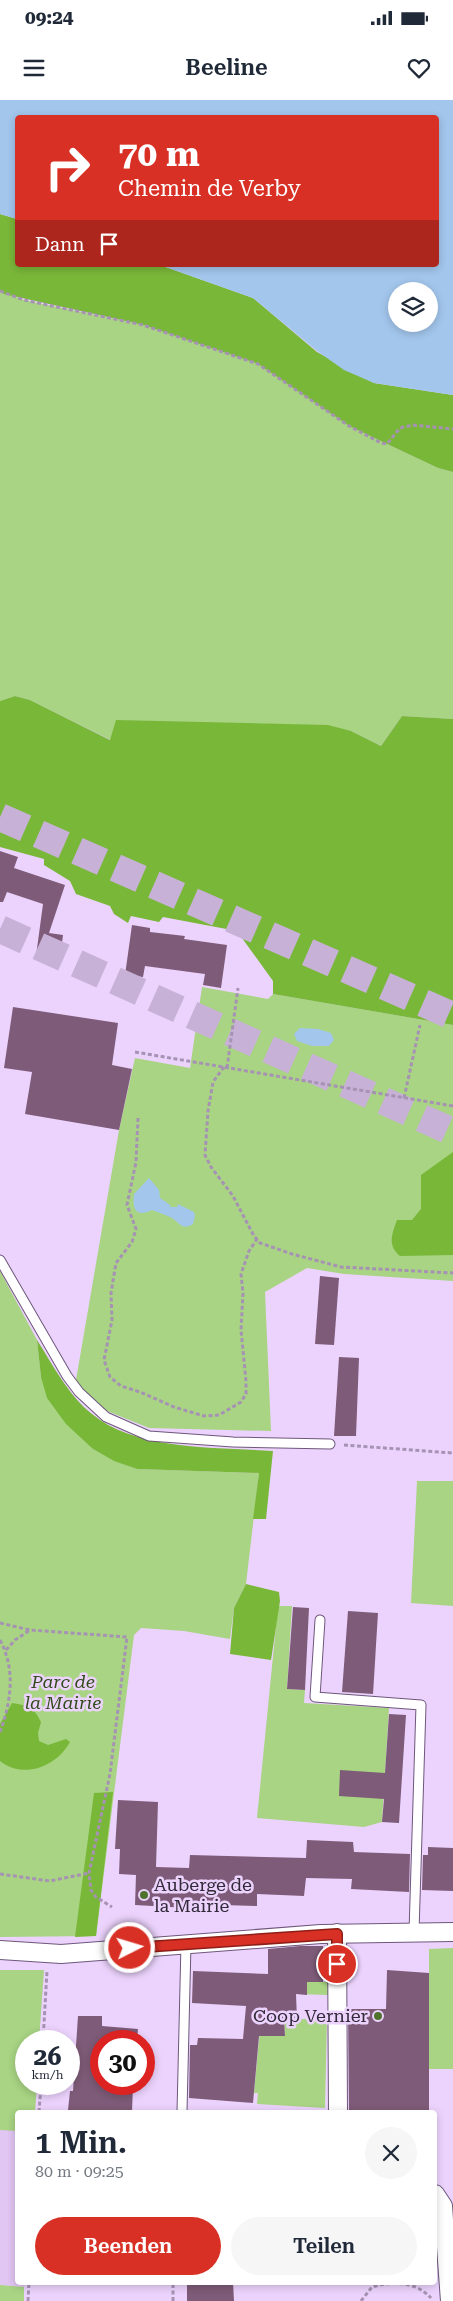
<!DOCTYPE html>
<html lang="de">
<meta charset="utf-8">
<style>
body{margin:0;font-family:"Roboto Serif",serif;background:#f6f6f7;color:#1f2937;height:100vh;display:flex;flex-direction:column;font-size:19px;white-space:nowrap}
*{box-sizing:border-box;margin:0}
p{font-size:16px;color:#747a83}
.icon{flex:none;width:28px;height:28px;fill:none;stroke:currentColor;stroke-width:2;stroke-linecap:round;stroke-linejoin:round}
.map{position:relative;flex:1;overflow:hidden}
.drawer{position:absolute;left:15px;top:2010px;width:422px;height:175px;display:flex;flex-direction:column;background:#fff;border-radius:5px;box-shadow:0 2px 8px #0003}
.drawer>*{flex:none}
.banner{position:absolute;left:15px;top:15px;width:424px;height:152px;border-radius:5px;box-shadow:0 2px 8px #0003;background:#d93025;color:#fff;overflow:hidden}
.buttons{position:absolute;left:388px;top:182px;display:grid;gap:10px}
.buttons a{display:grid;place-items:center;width:50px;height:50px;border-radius:50%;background:#fff;box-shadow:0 2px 8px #0003;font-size:25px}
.speed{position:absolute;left:15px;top:1930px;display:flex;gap:10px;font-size:25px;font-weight:700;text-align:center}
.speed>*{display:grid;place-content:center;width:65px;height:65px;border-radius:50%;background:#fff;box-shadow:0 2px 8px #0003;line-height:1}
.speed small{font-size:12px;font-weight:400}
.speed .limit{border:8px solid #d22;background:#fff;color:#111}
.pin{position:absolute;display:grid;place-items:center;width:42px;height:42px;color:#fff;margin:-21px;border:2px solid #fff;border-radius:50%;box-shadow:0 1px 5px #0007}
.me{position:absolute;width:55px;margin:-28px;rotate:85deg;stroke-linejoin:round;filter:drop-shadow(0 0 4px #0008)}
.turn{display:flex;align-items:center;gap:18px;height:105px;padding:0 20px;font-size:22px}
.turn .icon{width:65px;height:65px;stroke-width:2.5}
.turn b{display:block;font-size:35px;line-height:42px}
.then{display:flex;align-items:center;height:48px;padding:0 20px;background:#0003;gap:10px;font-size:19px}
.round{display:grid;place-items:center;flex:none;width:52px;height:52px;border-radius:26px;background:#f6f6f7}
.overview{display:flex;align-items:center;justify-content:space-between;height:85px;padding:0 20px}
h1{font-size:30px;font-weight:600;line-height:38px}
.primary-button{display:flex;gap:10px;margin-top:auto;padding:10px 20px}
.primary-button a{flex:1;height:58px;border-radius:30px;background:#d93025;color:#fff;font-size:20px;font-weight:600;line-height:58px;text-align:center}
.primary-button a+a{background:#f6f6f7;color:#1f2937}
.status{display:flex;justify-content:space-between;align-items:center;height:35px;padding:0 25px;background:#fff;direction:ltr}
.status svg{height:14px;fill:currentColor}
header{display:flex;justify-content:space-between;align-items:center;height:65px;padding:0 20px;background:#fff;font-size:22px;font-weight:600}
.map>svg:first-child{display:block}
</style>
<div class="status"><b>09:24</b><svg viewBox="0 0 49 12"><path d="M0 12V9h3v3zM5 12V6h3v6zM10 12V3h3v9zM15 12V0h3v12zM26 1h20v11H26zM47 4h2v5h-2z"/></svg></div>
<header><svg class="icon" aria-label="menu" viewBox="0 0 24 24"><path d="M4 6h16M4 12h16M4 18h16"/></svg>Beeline<svg class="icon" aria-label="heart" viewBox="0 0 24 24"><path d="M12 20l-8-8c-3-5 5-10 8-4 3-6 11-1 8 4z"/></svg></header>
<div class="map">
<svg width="453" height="2201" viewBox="0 0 453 2201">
<rect width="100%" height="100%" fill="#ecd3fd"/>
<!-- built -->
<path fill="#e1c5f3" d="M0 1870H44L39 1941H26V1984H37L35 2012H18V2182L25 2183 24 2187 0 2185Z"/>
<!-- green -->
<g fill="#a8d483">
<path d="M0 191 24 200 143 225 258 264 349 326 438 368 453 372V619L402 616 381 646 351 631 111 640 30 600 15 596 0 601Z"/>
<path d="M202 887 268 899 273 894 453 925V1181L344 1174 307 1168 265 1192 271 1331 149 1328 107 1311 82 1290 76 1280 119 1030 135 958 190 968Z"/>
<path d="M0 1171 37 1240 41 1277 93 1349 113 1360 137 1369 259 1373 246 1484 234 1508 230 1539 184 1531 141 1528 134 1535 96 1836 0 1837Z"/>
<path d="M417 1381H453V1506L411 1503Z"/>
<path d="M278 1506H292L287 1589 305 1590 304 1603 389 1608 382 1722 364 1727 257 1718Z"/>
<path d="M453 1848V1969H429V1849Z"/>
<path d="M0 1870H44L39 1941H26V1984H37L35 2012H18L17 2031 0 2030Z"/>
<path d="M296 1881 329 1882V1895L296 1894Z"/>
<path d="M284 1919H327L325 2008 257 2004 258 1993H254L260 1929 285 1936Z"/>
<path d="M0 2185 24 2187V2201H0Z"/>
</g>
<!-- forest -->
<g fill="#79b739">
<path d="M0 114 17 119 18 165H160L253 198 317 252 374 283 453 295V372L438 368 349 326 258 264 143 225 4 194 0 191Z"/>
<path d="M15 596 30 600 110 640 116 620 328 625 351 631 381 646 402 616 453 619V925L273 894V881L237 831 163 817 159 822 131 816 128 823 114 814 110 806 76 794 70 781 44 765V759L0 747V601Z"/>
<path d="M453 1052V1155L400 1156C387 1145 392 1134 397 1120H412L421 1109V1075Z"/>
<path d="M37 1240C53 1265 68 1295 92 1314 136 1351 218 1347 273 1351L266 1419H253L259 1373 137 1369 114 1361 93 1349 66 1324 47 1298 41 1277Z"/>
<path d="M246 1484 279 1492 280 1501 271 1560 230 1554 234 1508Z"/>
<path d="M12 1603C29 1606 33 1606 41 1622L38 1633 39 1641 48 1645 66 1639 70 1642C57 1666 24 1680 0 1661V1624Z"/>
<path d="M113 1692 96 1836 75 1837 94 1693Z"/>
</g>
<!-- water -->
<g fill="#a3c6ed" fill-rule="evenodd">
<path d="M0 0H453V295L374 283 344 270 317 251 253 198 160 165H436V18H18L17 119 0 114ZM396 191H429V224H396Z"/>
<path d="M300 928 318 929 331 933 334 940 329 946H312L297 941 294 934Z"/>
<path d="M149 1078 159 1090 160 1098 169 1104 171 1107H177L178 1104 194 1112 195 1116 193 1124C182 1131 180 1123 172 1118 166 1115 158 1112 152 1110 136 1118 132 1109 134 1094Z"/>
</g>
<!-- building -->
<g fill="#7e5b78">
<path d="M0 751 18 757 14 768 65 785 49 833 63 835 60 859 36 856 43 804 7 792 3 802H0Z"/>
<path d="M132 825 150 828V832L185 836 184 839 227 845 221 888 203 885 205 874 145 866 143 877 125 875Z"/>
<path d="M13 907 118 923 112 965 132 969 119 1030 25 1014 32 972 4 968Z"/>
<path d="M320 1176 339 1178 334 1245 315 1244Z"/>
<path d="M339 1257 359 1258 356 1336H334Z"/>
<path d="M293 1507 309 1508 305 1590 287 1589Z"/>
<path d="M348 1511 378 1513 373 1594 342 1592Z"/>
<path d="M389 1614 406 1615 399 1723 382 1722 384 1699 339 1696 340 1670 385 1673Z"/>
<path d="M118 1700 158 1702 156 1767 189 1768 190 1755 306 1758 307 1740 353 1742 354 1752 410 1754 409 1792 351 1789 352 1779 306 1778 304 1796 257 1794V1806L188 1804V1808L135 1805 136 1775 119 1774 120 1749H115Z"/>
<path d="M428 1747 453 1748V1791L422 1790 423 1755H428Z"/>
<path d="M300 1846H323V1882H307V1895L296 1894 297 1920 284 1919 285 1936H259L253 2003 189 1998 190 1945H197L198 1938 243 1939 246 1906 192 1903 193 1871 268 1874V1849Z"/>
<path d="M387 1870 429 1873V2012H349L348 1909H386Z"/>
<path d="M78 1916H102V1926L138 1929 137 1941H101V1984H133L132 2012H76V2011L68 2010 70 1991H73Z"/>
<path d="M187 2182H233L234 2201H187Z"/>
</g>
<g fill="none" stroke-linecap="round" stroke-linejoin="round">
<!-- highway-tunnel -->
<g stroke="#c7b1d6" stroke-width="28" stroke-dasharray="28 14" stroke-linecap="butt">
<path d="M0 717 453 916"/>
<path d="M0 829 453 1032"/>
</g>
<defs>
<g id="lane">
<path d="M0 1160 67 1276 79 1292 106 1317 149 1336 233 1342 330 1344"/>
<path d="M320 1520 315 1597 421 1605 414 1832"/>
<path d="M182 2012 186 1843"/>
</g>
<g id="street">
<path d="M337 1833 338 2012"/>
<path d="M0 1850 61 1854 321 1834 453 1832"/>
<path d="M435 2094 443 2106 450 2201"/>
</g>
</defs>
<!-- lane casing -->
<use href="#lane" stroke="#6d577b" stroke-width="11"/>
<!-- street casing -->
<use href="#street" stroke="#6d577b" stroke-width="20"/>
<!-- path -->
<g stroke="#a693b3" stroke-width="3" stroke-dasharray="4 2.5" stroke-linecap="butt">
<path d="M0 191 24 200 143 225 258 264 349 326 381 343 387 344 400 328 413 325 453 329"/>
<path d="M135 952 453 1006"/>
<path d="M224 967 213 982 208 1011 205 1055 211 1067 233 1096 254 1136 260 1143 292 1154 341 1167 453 1173"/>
<path d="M227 968 238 888"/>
<path d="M404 998 420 925"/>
<path d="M138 1018 136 1062 127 1105 136 1129 132 1142 116 1163 111 1193 112 1220 104 1260 110 1277 121 1286 140 1292 174 1307 204 1316 219 1315 241 1302 246 1294V1281L241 1230 243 1193 241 1174 249 1151 257 1139"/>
<path d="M344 1345 453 1353"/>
<path d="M0 1523 30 1530 127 1537 110 1674 89 1773 91 1790 96 1797 112 1807"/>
<path d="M0 1540C16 1570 11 1602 0 1632"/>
<path d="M6 1550 15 1540 30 1530"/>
<path d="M0 1774 50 1781 89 1773"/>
<path d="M43 1941 47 1871"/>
<path d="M39 2012 41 1984"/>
<path d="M28 2201 29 2182"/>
<path d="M173 2201V2182"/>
<path d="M361 2201 372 2187C394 2181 415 2181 431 2198"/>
</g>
<!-- lane -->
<use href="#lane" stroke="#fff" stroke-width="9"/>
<!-- street -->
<use href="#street" stroke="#fff" stroke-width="18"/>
</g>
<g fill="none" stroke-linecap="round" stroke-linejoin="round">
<defs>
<path id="route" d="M130 1848 337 1834V1864"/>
</defs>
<!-- route casing -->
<use href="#route" stroke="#8d1f18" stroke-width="12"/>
<!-- route -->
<use href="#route" stroke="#d93025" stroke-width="9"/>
</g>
<!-- markers -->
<g fill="#4f732c" stroke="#ecd3fd" stroke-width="2">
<circle cx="144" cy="1795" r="5"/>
<circle cx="378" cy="1916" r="5"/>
</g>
<g text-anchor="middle" stroke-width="5" stroke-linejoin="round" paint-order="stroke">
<!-- park labels -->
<g font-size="18" font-style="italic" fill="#324b1b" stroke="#ecd3fd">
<text x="63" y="1588">Parc de<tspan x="63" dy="21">la Mairie</tspan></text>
</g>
<!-- poi labels -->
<g font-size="18" fill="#322939" stroke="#ecd3fd" text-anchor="start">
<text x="154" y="1791">Auberge de<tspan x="154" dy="21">la Mairie</tspan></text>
<text x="368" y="1922" text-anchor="end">Coop Vernier</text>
</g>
</g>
</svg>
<div class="buttons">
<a><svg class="icon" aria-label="layers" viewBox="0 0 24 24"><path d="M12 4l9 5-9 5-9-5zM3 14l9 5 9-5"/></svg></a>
</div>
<div class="speed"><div>26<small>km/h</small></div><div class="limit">30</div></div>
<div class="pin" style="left:337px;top:1864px;background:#d93025"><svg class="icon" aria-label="arrive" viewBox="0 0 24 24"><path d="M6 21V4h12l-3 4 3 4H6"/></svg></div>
<svg class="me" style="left:130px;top:1848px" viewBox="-20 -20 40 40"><circle r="17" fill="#d93025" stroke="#fff" stroke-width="3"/><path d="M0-11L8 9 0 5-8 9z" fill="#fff"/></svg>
<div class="banner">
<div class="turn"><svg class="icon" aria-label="right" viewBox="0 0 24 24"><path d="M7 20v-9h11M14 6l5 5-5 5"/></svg><div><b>70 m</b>Chemin de Verby</div></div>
<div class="then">Dann<svg class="icon" aria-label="arrive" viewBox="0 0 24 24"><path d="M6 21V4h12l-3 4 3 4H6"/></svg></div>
</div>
<section class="drawer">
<div class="overview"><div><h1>1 Min.</h1><p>80 m · 09:25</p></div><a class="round"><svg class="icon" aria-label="close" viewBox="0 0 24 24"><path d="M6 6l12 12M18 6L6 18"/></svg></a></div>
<div class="primary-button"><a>Beenden</a><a>Teilen</a></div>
</section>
</div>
